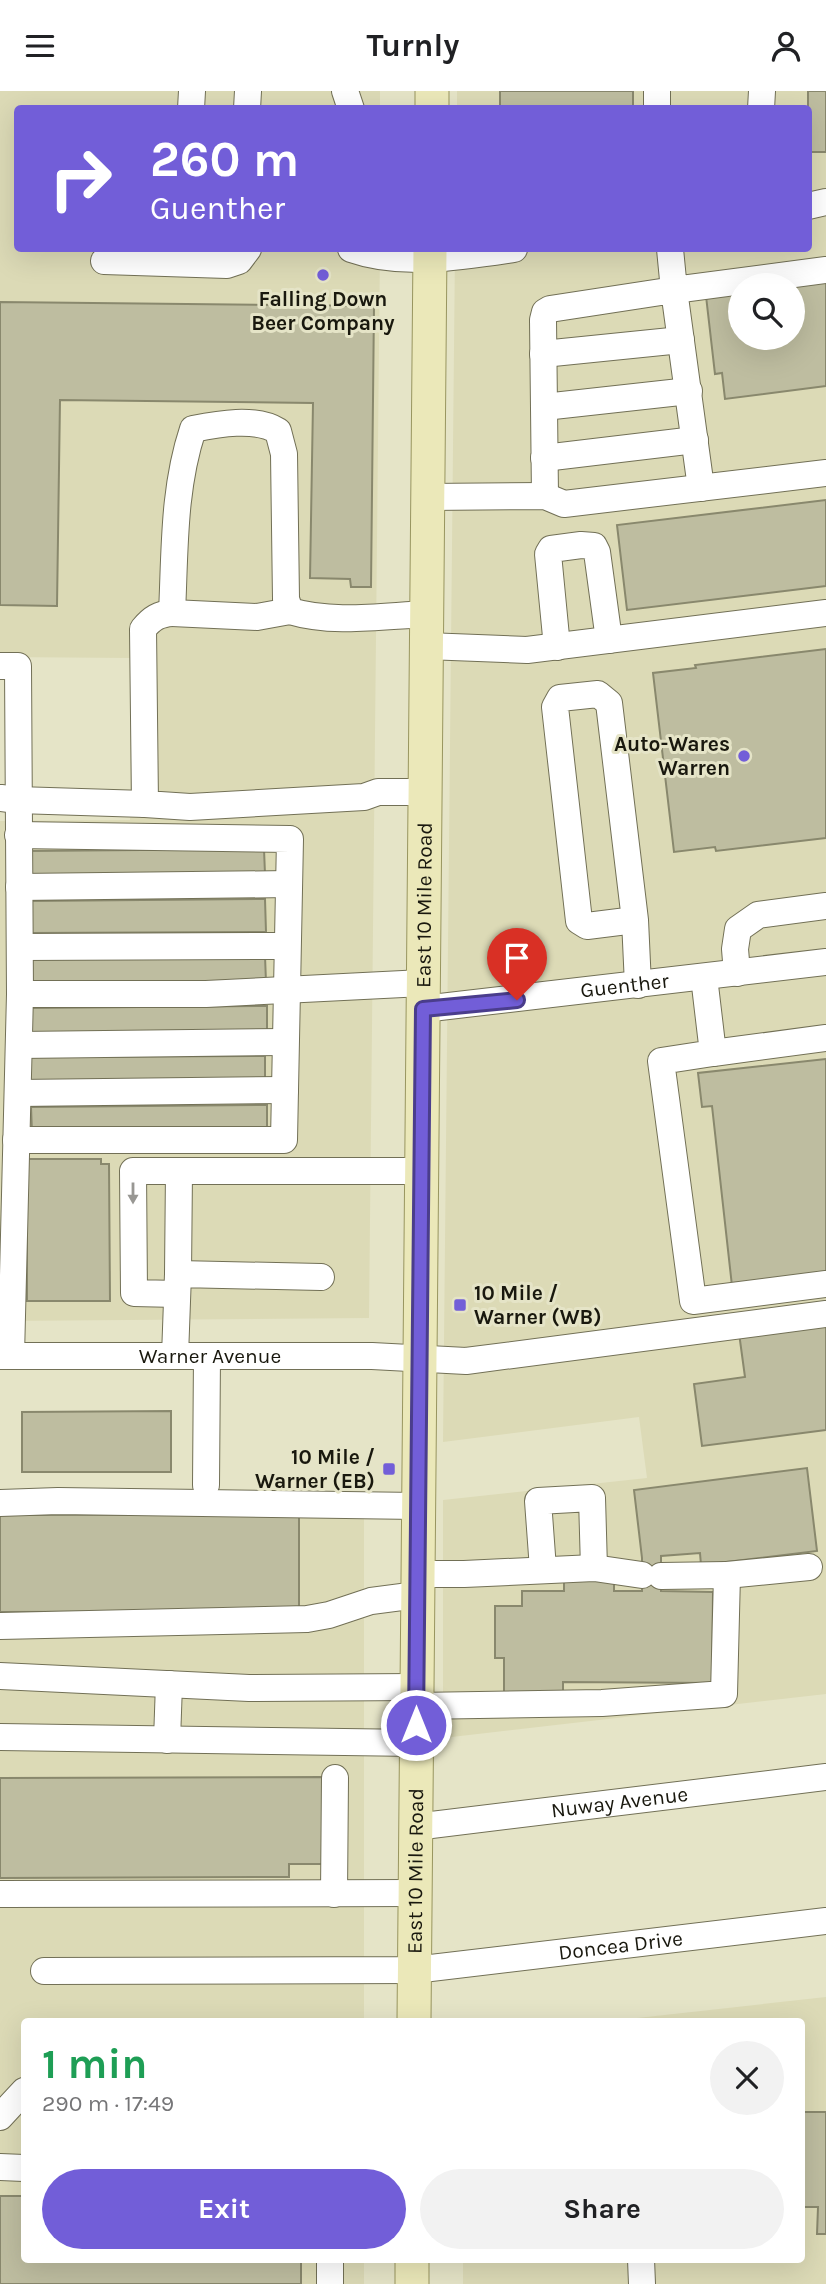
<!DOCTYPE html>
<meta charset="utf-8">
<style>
body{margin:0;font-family:Karla,sans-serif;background:#f2f2f2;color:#202124;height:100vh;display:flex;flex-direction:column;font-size:26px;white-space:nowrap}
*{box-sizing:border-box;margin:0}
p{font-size:23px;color:#757577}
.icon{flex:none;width:38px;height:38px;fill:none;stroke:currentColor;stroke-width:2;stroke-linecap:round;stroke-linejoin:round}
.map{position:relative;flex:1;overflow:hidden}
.sheet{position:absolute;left:21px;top:1927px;width:784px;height:245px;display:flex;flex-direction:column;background:#fff;border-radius:7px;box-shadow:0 7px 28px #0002}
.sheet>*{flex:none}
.hud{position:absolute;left:14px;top:14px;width:798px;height:147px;border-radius:7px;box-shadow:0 7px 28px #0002;background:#725ed8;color:#fff;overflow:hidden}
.tools{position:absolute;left:728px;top:182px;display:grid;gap:14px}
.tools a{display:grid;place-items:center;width:77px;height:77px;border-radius:50%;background:#fff;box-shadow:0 7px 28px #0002;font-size:35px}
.pin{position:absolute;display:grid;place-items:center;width:60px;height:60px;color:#fff;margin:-72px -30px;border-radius:50% 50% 50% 0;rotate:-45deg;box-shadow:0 0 7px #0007}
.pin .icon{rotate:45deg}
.me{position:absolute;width:77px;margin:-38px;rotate:0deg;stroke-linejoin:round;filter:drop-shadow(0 0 5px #0008)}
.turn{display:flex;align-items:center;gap:24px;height:147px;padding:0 21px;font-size:32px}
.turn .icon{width:91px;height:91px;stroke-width:2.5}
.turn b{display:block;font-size:49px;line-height:60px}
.round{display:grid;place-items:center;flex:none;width:74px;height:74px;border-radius:37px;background:#f2f2f2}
.overview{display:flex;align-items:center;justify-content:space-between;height:119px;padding:0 21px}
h1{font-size:42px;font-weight:700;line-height:52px;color:#1e9e55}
.action{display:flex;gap:14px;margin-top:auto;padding:14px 21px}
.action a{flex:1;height:80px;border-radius:42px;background:#725ed8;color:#fff;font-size:28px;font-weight:700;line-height:80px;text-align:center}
.action a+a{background:#f2f2f2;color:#202124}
header{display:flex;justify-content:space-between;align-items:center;height:91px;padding:0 21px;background:#fff;font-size:32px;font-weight:700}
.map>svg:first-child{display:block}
</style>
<header><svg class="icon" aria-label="menu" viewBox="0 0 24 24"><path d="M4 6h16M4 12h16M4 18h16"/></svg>Turnly<svg class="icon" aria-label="person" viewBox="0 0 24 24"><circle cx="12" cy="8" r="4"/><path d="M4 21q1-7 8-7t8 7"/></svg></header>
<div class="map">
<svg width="826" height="2193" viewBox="0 0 826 2193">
<rect width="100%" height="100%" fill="#e5e4c7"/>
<!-- built -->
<g fill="#dcdab6" fill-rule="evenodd">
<path d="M0 0H380V18H18V158H380L369 1227 0 1230V730L130 729 131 567 0 566Z"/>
<path d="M457 0H826V1603L443 1647V1409L647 1387 639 1326 443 1351 455 158H808V18L457 17ZM740 194H793V247H740Z"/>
<path d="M0 1401H364V1930H24V2168H364V2193H0Z"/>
<path d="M826 1906V2193H463V2168H802V1930H610Z"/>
</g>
<!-- building -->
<g fill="#bebda0" stroke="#89886d" stroke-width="2">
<rect x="500" y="0" width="133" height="18"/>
<rect x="808" y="0" width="18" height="61"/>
<path d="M826 190V295L725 308 722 282 715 283 706 205 740 201V247H793V194Z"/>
<path d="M0 211 374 215 371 496H351L350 488 310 487 313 312 60 309 57 515 0 514Z"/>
<path d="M826 409V495L627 519 617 434Z"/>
<path d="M826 558V747L716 760 715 756 674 761 653 582 696 577 695 574Z"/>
<path d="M264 758 265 783 29 785 28 760Z"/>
<path d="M265 808 266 841 30 842 29 810Z"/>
<path d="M265 865 266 891 29 892V867Z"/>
<path d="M267 915V940L31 942V917Z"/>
<path d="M265 965V990L29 992V966Z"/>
<path d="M826 968V1184L732 1195 712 1015 702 1016 698 982Z"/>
<path d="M267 1014V1040L32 1042 31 1016Z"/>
<path d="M27 1068H101V1073H109L110 1210H27Z"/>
<path d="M826 1231V1339L702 1355 694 1293 745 1286 739 1242Z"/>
<path d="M171 1320V1381H22V1321Z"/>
<path d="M807 1377 817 1460 701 1474 700 1462 661 1465V1500L713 1501 712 1592 563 1591V1604L504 1603V1567H495V1515H522V1500H564V1484L614 1485V1500H642V1467L634 1399Z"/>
<path d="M299 1423V1520L0 1521V1424Z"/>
<path d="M322 1686V1773H289V1786L0 1787V1687Z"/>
<path d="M802 2021H826V2143H817L818 2116H802Z"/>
<path d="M0 2105H24V2168H301V2193H0Z"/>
</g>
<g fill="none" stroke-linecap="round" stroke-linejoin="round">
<defs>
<g id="minor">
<path d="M345 0 351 18"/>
<path d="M191 18 192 0"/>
<path d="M247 18 248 0"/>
<path d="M657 18V0"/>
<path d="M761 18 762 0"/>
<path d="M808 115 826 111"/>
<path d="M351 158C402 176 461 166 514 158"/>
<path d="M670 158 674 199 826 179"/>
<path d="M104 170 227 174 239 170 248 158"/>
<path d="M543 263 681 249"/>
<path d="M544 316 689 300"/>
<path d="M544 367 695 349"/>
<path d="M545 405 543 229 545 221 550 218 674 199 701 397"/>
<path d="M427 406 545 405 564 413 826 382"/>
<path d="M172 522 257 526 290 520"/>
<path d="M426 555 527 559 826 522"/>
<path d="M557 556 548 463 551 458 581 454 594 455 597 461 609 549"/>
<path d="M0 575H18L20 903"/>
<path d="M425 701H378L364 706 190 716 145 713 143 538C152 527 159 523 172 522 175 460 173 398 193 338 218 333 255 326 278 340L284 363 286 508 290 520C333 533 382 525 426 523"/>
<path d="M1 707 17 709 145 713"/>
<path d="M19 796 289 793"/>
<path d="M635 829 587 835 579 830 555 616 560 607 598 603 609 612 635 829 638 894"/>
<path d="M20 856 287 855"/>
<path d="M737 882 735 858 738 838 758 824 826 815"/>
<path d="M704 886 713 962 661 970 693 1210 826 1193"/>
<path id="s1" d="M423 918 826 871"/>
<path d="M19 954 285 951"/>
<path d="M713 962 826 947"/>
<path d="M18 1002 285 999"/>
<path d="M16 1049H284L290 748 18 744"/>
<path d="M178 1183 179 1080"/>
<path d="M177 1203 134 1202 133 1080H421"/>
<path id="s2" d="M0 1265H372L466 1270 826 1223"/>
<path d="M11 1265 20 903H206L423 892"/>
<path d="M175 1265 178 1183 321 1186"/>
<path d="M206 1394 207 1265"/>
<path d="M0 1412 58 1410 418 1415"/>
<path d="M543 1478 538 1410 592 1407 594 1477"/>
<path d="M417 1483H464L594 1477 642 1484"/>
<path d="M727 1484 809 1476"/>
<path d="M0 1535 307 1528 329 1524 371 1510 417 1504"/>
<path d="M0 1585 249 1597 417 1596"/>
<path d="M416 1615 602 1612 724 1603 727 1484 661 1485"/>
<path d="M0 1646 416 1652"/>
<path d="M167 1649 169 1593"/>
<path id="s3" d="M415 1736 826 1686"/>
<path d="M0 1803 414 1802"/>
<path d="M334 1803 335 1687"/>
<path id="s4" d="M44 1880 414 1879 826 1830"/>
<path d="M0 2026 24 2000"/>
<path d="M0 2076 24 2077"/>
<path d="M330 2168V2193"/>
<path d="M641 2168 642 2193"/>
</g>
<g id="major">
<path d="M432 18V0"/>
<path id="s5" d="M414 1930 430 158"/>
<path d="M412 2193V2168"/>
</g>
</defs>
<!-- minor casing -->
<use href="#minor" stroke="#727056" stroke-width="28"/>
<!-- major casing -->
<use href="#major" stroke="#98955f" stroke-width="35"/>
<!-- minor -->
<use href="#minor" stroke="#fff" stroke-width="26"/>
<!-- major -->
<use href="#major" stroke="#ebe8b9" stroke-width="33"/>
</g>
<!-- one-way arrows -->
<defs><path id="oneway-solid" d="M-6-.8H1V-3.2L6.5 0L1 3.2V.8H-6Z" transform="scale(1.75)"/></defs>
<use fill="#989793" href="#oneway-solid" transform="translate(133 1102) rotate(90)"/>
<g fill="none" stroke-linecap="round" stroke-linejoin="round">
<defs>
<path id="route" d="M416 1634 423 918 517 909"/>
</defs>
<!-- route casing -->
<use href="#route" stroke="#4a3d8c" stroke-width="18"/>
<!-- route -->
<use href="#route" stroke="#725ed8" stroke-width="12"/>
</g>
<!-- markers -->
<g fill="#725ed8" stroke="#e5e4c7" stroke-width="2.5">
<circle cx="323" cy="184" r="7"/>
<circle cx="744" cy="665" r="7"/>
<rect x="453" y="1207" width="14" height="14" rx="3.5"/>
<rect x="382" y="1371" width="14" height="14" rx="3.5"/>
</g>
<g text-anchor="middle" stroke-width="6" stroke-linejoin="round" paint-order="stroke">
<!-- poi labels -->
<g font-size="21" font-weight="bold" fill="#19180e" stroke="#e5e4c7" text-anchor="end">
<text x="323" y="215" text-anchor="middle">Falling Down<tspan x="323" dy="24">Beer Company</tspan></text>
<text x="730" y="660">Auto-Wares<tspan x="730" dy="24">Warren</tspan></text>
<text x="474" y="1209" text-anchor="start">10 Mile /<tspan x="474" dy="24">Warner (WB)</tspan></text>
<text x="375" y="1373">10 Mile /<tspan x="375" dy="24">Warner (EB)</tspan></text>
</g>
<!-- street labels -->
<g font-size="21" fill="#19180e" stroke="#e5e4c7">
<text dy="7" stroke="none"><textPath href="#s5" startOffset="1116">East 10 Mile Road</textPath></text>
<text dy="7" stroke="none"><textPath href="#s1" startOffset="203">Guenther</textPath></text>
<text dy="7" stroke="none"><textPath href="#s2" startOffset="210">Warner Avenue</textPath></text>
<text dy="7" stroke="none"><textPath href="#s3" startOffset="206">Nuway Avenue</textPath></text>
<text dy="7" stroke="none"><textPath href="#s5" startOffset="150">East 10 Mile Road</textPath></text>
<text dy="7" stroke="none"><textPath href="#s4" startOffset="578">Doncea Drive</textPath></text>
</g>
</g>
</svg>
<div class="tools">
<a><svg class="icon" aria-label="search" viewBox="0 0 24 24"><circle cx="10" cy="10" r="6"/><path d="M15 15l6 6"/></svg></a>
</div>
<div class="pin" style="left:517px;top:909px;background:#d93025"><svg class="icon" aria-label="arrive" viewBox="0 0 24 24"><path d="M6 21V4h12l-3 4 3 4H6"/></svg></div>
<svg class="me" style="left:416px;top:1634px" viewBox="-20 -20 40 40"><circle r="17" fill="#725ed8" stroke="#fff" stroke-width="3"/><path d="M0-11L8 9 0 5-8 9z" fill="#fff"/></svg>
<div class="hud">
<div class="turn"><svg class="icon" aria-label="right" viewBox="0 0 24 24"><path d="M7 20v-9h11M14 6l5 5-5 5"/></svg><div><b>260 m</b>Guenther</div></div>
</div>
<section class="sheet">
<div class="overview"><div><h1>1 min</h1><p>290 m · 17:49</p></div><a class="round"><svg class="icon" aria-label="close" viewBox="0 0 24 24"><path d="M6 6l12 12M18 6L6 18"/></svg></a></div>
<div class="action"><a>Exit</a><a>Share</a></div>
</section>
</div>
